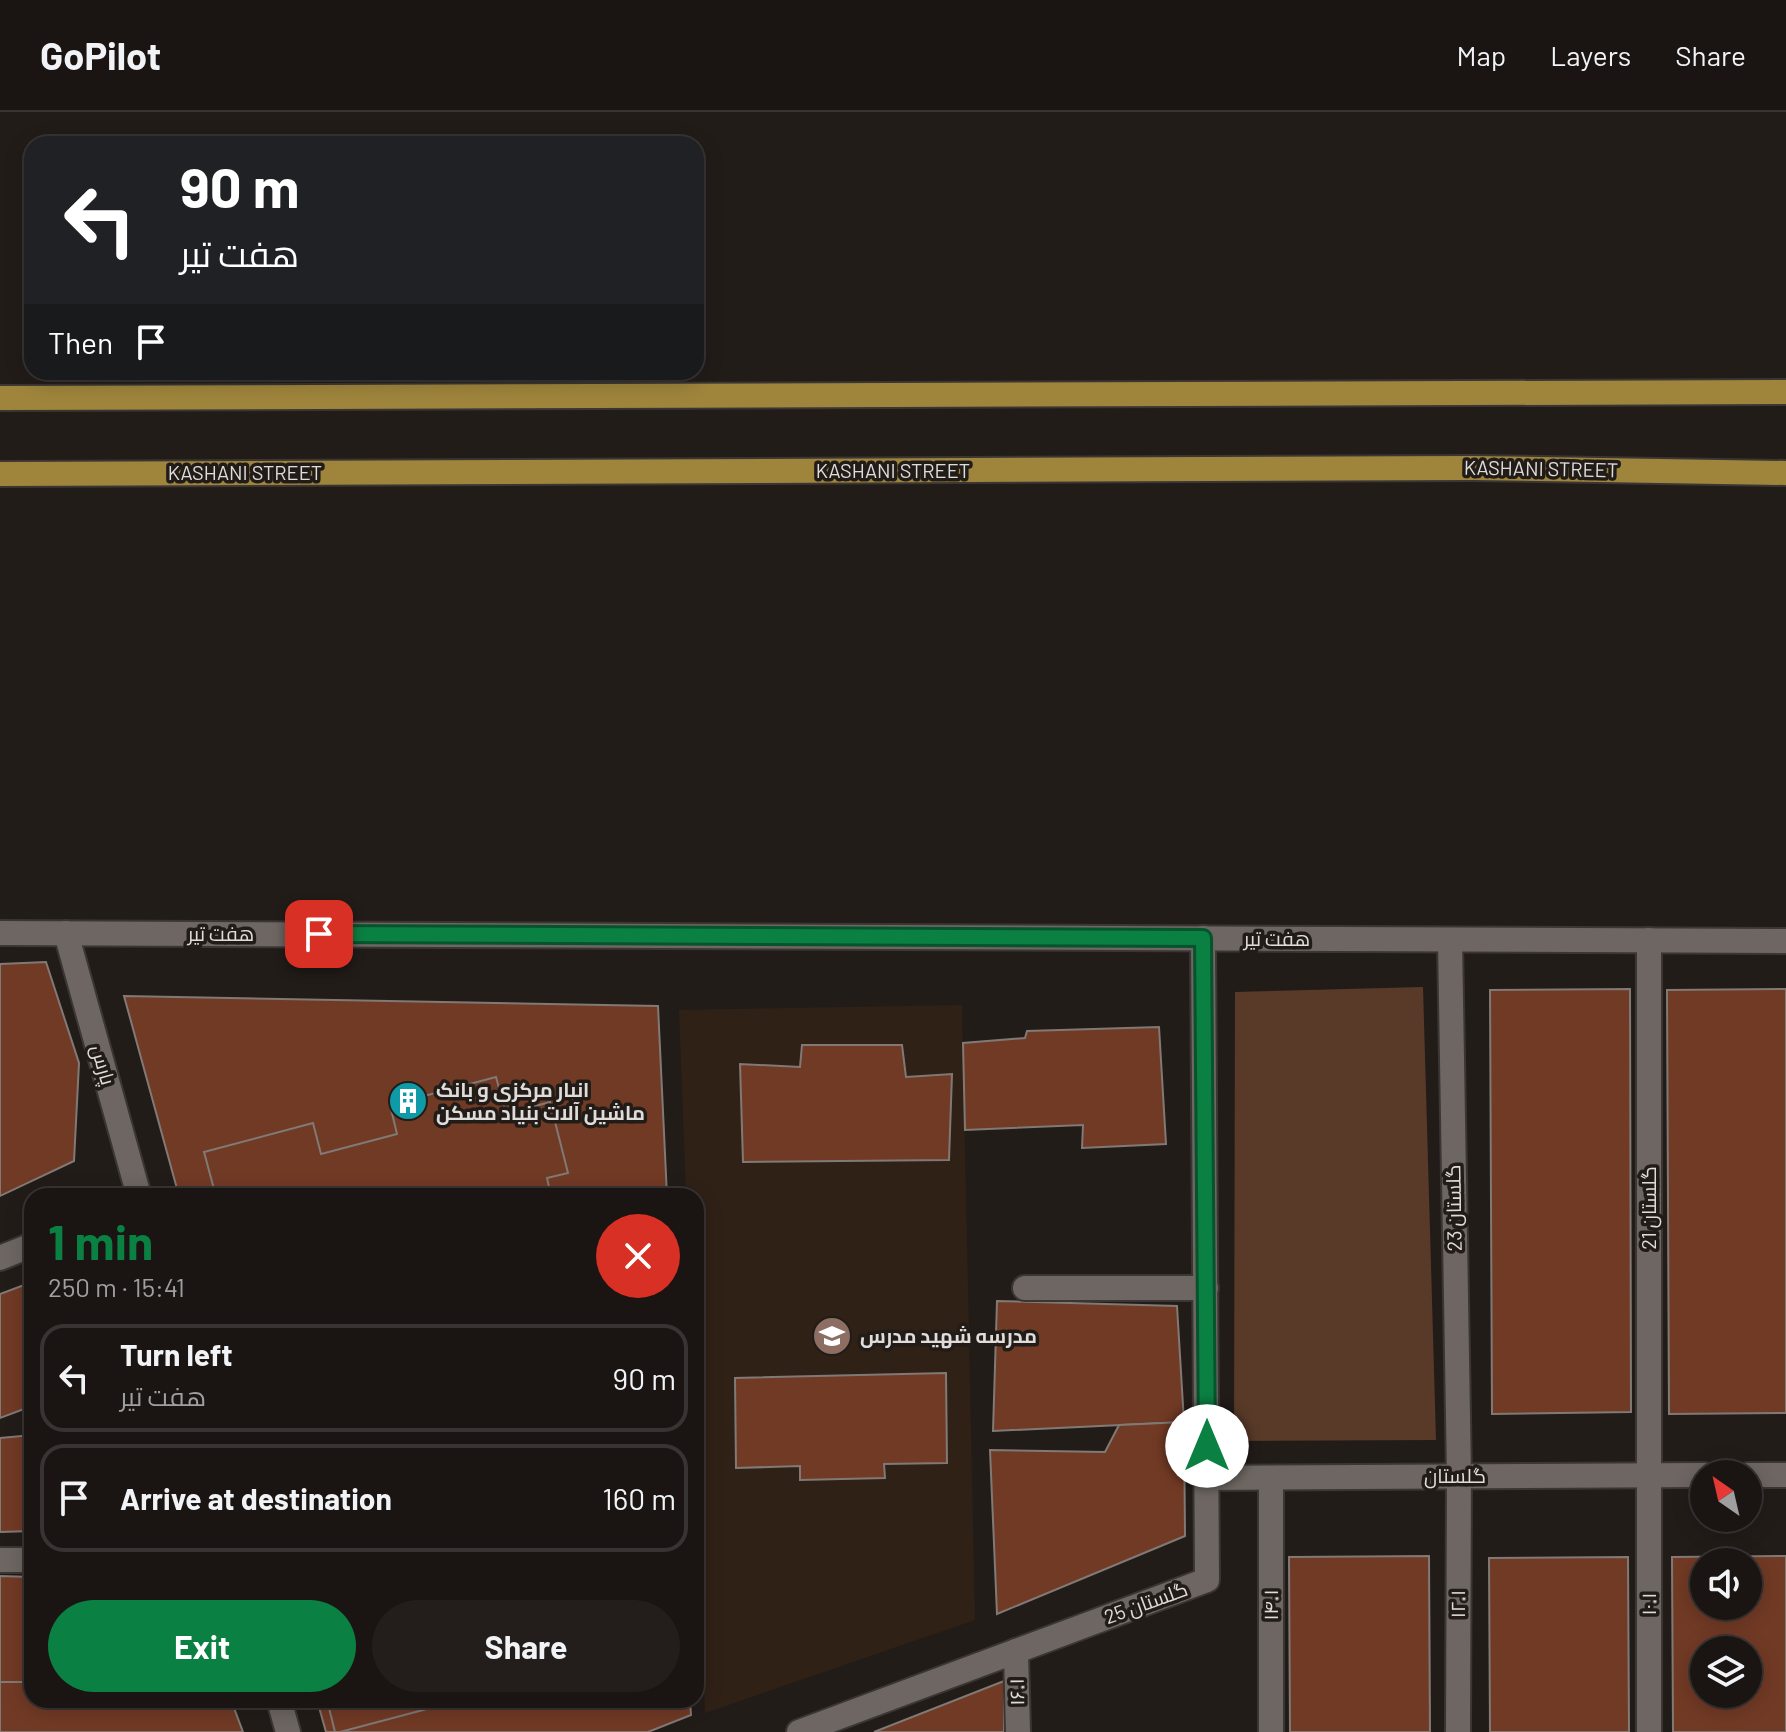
<!DOCTYPE html>
<meta charset="utf-8">
<style>
body{margin:0;font-family:Barlow,Cairo,sans-serif;background:#231e1c;color:#f1f3f6;height:100vh;display:flex;flex-direction:column;font-size:30px;white-space:nowrap}
*{box-sizing:border-box;margin:0}
p{font-size:26px;color:#9f9fa0}
.icon{flex:none;width:44px;height:44px;fill:none;stroke:currentColor;stroke-width:2;stroke-linecap:round;stroke-linejoin:round}
.map{position:relative;flex:1;overflow:hidden}
.sheet{position:absolute;left:24px;top:1076px;width:680px;height:520px;display:flex;flex-direction:column;background:#1a1513;border-radius:24px;box-shadow:0 4px 20px #0003,0 0 0 2px #383433}
.sheet>*{flex:none}
.hud{position:absolute;left:24px;top:24px;width:680px;height:244px;border-radius:24px;box-shadow:0 4px 20px #0003,0 0 0 2px #383433;background:#202124;color:#fff;overflow:hidden}
.needle{width:52px;rotate:326deg}
.fabs{position:absolute;left:1690px;top:1348px;display:grid;gap:16px}
.fabs a{display:grid;place-items:center;width:72px;height:72px;border-radius:50%;background:#1a1513;box-shadow:0 4px 20px #0003,0 0 0 2px #383433;font-size:40px}
.pin{position:absolute;display:grid;place-items:center;width:68px;height:68px;color:#fff;margin:-34px;border-radius:16px;box-shadow:0 4px 12px #0006}
.me{position:absolute;width:88px;margin:-44px;rotate:0deg;stroke-linejoin:round;filter:drop-shadow(0 0 6px #0008)}
.turn{display:flex;align-items:center;gap:28px;height:168px;padding:0 24px;font-size:36px}
.turn .icon{width:104px;height:104px;stroke-width:2.5}
.turn b{display:block;font-size:56px;line-height:68px}
.then{display:flex;align-items:center;height:76px;padding:0 24px;background:#0003;gap:16px;font-size:30px}
.round{display:grid;place-items:center;flex:none;width:84px;height:84px;border-radius:42px;background:#231e1c}
.head{display:flex;align-items:center;justify-content:space-between;height:136px;padding:0 24px}
h1{font-size:48px;font-weight:700;line-height:60px;color:#0b8043}
.primary-button{display:flex;gap:16px;margin-top:auto;padding:16px 24px}
.primary-button a{flex:1;height:92px;border-radius:48px;background:#0b8043;color:#fff;font-size:32px;font-weight:700;line-height:92px;text-align:center}
.primary-button a+a{background:#231e1c;color:#f1f3f6}
ul{padding:0;list-style:none}
li{display:flex;align-items:center;gap:24px;height:108px;margin:0 16px 12px;padding:0 8px;border:4px solid #383433;border-radius:24px}
li div{flex:1}
li b{display:block;font-size:30px}
li em{font-style:normal}
header{display:flex;align-items:center;gap:48px;box-sizing:border-box;height:112px;padding:0 40px;background:#1a1513;border-bottom:2px solid #383433}
header strong{font-size:38px}
nav{display:flex;gap:44px;margin-inline-start:auto;font-size:28px}
.map>svg:first-child{display:block}
</style>
<header>
<strong>GoPilot</strong>
<nav><a>Map</a><a>Layers</a><a>Share</a></nav>
</header>
<div class="map">
<svg width="1786" height="1620" viewBox="0 0 1786 1620">
<rect width="100%" height="100%" fill="#221c19"/>
<!-- education -->
<path fill="#302117" d="M962 893 975 1508 705 1601 696 1364V1084H686L679 898Z"/>
<!-- green -->
<path fill="#593a29" d="M1423 875 1436 1328 1234 1329 1235 880Z"/>
<!-- building -->
<g fill="#713a25" stroke="#817976" stroke-width="2" fill-rule="evenodd">
<path d="M46 850 79 951 74 1049 0 1084V852Z"/>
<path d="M1630 877 1631 1300 1492 1302 1490 878Z"/>
<path d="M1786 877V1301L1669 1302 1667 878Z"/>
<path d="M124 884 658 894 667 1084H179Z"/>
<path d="M1159 915 1166 1032 1082 1036 1083 1013 965 1018 963 931 1025 926 1027 919Z"/>
<path d="M802 933H902L906 965 952 962 949 1048 743 1050 740 952 800 955Z"/>
<path d="M496 965 506 1002 550 990 568 1061 547 1066 551 1084H188L214 1077 204 1040 313 1011 321 1042 397 1022 390 993Z"/>
<path d="M32 1170V1294L0 1306V1182Z"/>
<path d="M997 1189 1177 1194 1184 1310 993 1319Z"/>
<path d="M946 1261 947 1351 884 1352 885 1366 800 1368V1354L736 1356 735 1266Z"/>
<path d="M1184 1310 1185 1424 997 1502 990 1338 1105 1340 1119 1313Z"/>
<path d="M32 1323V1419L0 1420V1326Z"/>
<path d="M1429 1444 1430 1620H1290L1289 1445Z"/>
<path d="M1786 1444V1620H1673L1672 1445ZM1704 1450H1748V1494H1704ZM1704 1538H1748V1582H1704Z"/>
<path d="M1628 1445 1629 1620H1490L1489 1446Z"/>
<path d="M0 1464 32 1465V1570H0Z"/>
<path d="M1004 1569V1620H874Z"/>
<path d="M0 1570H32V1588H231L243 1620H0Z"/>
<path d="M317 1588H690L691 1603 648 1620H326Z"/>
<path d="M327 1588H461L340 1620H335Z"/>
</g>
<g fill="none" stroke-linecap="round" stroke-linejoin="round">
<defs>
<g id="minor">
<path d="M0 821 1786 829"/>
<path d="M66 821 139 1084"/>
<path d="M1450 828 1459 1364 1458 1620"/>
<path d="M0 1146 32 1133"/>
<path d="M1025 1176H1206"/>
<path d="M1748 1363H1786"/>
<path d="M1207 1366 1704 1363"/>
<path d="M1271 1366V1620"/>
<path d="M0 1448H32"/>
<path d="M1016 1539 1018 1620"/>
<path d="M279 1588 288 1620"/>
<path d="M799 1620 1207 1468 1203 826"/>
<path d="M1649 1620V828"/>
</g>
<g id="major">
<path d="M0 286 1786 280"/>
<path d="M0 362 1472 356 1786 361"/>
</g>
</defs>
<!-- minor casing -->
<use href="#minor" stroke="#3a3634" stroke-width="28"/>
<!-- major casing -->
<use href="#major" stroke="#3a3634" stroke-width="28"/>
<!-- minor -->
<use href="#minor" stroke="#6d6662" stroke-width="24"/>
<!-- major -->
<use href="#major" stroke="#9f853c" stroke-width="24"/>
</g>
<g fill="none" stroke-linecap="round" stroke-linejoin="round">
<defs>
<path id="route" d="M319 822 1203 826 1207 1334"/>
</defs>
<!-- route casing -->
<use href="#route" stroke="#07532c" stroke-width="20"/>
<!-- route -->
<use href="#route" stroke="#0b8043" stroke-width="14"/>
</g>
<!-- icons -->
<defs>
<symbol id="building-disc" viewBox="-11 -11 22 22"><circle r="9.5" fill="#0f9aa8" stroke="#221c19"/><path d="M-4-6H4V6H1V3H-1V6H-4ZM-2.5-4.3h1.7v1.8h-1.7ZM.8-4.3h1.7v1.8H.8ZM-2.5-1h1.7V.8h-1.7ZM.8-1h1.7V.8H.8Z" fill="#fff"/></symbol>
<symbol id="school-disc" viewBox="-11 -11 22 22"><circle r="9.5" fill="#8d6e63" stroke="#221c19"/><path d="M0-5L7-2L0 1L-7-2ZM-4 1L0 2.5L4 1V4Q0 6-4 4Z" fill="#fff"/></symbol>
</defs>
<g fill-rule="evenodd">
<use href="#building-disc" x="386" y="967" width="44" height="44"/>
<use href="#school-disc" x="810" y="1202" width="44" height="44"/>
</g>
<g text-anchor="middle" stroke-width="7" stroke-linejoin="round" paint-order="stroke">
<!-- street labels -->
<g font-size="20" fill="#e0dcd9" stroke="#221c19">
<text transform="translate(1541 357) rotate(1)" y="7">KASHANI STREET</text>
<text x="893" y="366">KASHANI STREET</text>
<text x="245" y="368">KASHANI STREET</text>
<text x="221" y="829">هفت تیر</text>
<text x="1277" y="834">هفت تیر</text>
<text transform="translate(103 953) rotate(74)" y="7">پارس</text>
<text transform="translate(1454 1096) rotate(-91)" y="7">گلستان 23</text>
<text transform="translate(1649 1096) rotate(-90)" y="7">گلستان 21</text>
<text x="1455" y="1371">گلستان</text>
<text transform="translate(1146 1491) rotate(-20)" y="7">گلستان 25</text>
<text transform="translate(1458 1492) rotate(-90)" y="7">۱۲.۱</text>
<text transform="translate(1649 1492) rotate(-90)" y="7">۱۰.۱</text>
<text transform="translate(1271 1493) rotate(-90)" y="7">۱۴.۱</text>
<text transform="translate(1017 1580) rotate(-91)" y="7">۱۶.۱</text>
</g>
<!-- poi labels -->
<g font-size="20" font-weight="bold" fill="#e0dcd9" stroke="#221c19" text-anchor="start">
<text x="436" y="985">انبار مرکزی و بانک<tspan x="436" dy="23">ماشین آلات بنیاد مسکن</tspan></text>
<text x="860" y="1231">مدرسه شهید مدرس</text>
</g>
</g>
</svg>
<div class="fabs">
<a><svg class="needle" viewBox="-14 -14 28 28"><path d="M0-13l5 13h-10z" fill="#e53935"/><path d="M0 13l5-13h-10z" fill="#9f9fa0"/></svg></a>
<a><svg class="icon" aria-label="sound" viewBox="0 0 24 24"><path d="M4 9h4l5-4v14l-5-4H4zM17 9q2 3 0 6"/></svg></a>
<a><svg class="icon" aria-label="layers" viewBox="0 0 24 24"><path d="M12 4l9 5-9 5-9-5zM3 14l9 5 9-5"/></svg></a>
</div>
<div class="pin" style="left:319px;top:822px;background:#d93025"><svg class="icon" aria-label="arrive" viewBox="0 0 24 24"><path d="M6 21V4h12l-3 4 3 4H6"/></svg></div>
<svg class="me" style="left:1207px;top:1334px" viewBox="-20 -20 40 40"><circle r="19" fill="#fff"/><path d="M0-13L10 11 0 6-10 11z" fill="#0b8043"/></svg>
<div class="hud">
<div class="turn"><svg class="icon" aria-label="left" viewBox="0 0 24 24"><path d="M17 20v-9H6M10 6l-5 5 5 5"/></svg><div><b>90 m</b>هفت تیر</div></div>
<div class="then">Then<svg class="icon" aria-label="arrive" viewBox="0 0 24 24"><path d="M6 21V4h12l-3 4 3 4H6"/></svg></div>
</div>
<section class="sheet">
<div class="head"><div><h1>1 min</h1><p>250 m · 15:41</p></div><a class="round" style="background:#d93025;color:#fff"><svg class="icon" aria-label="close" viewBox="0 0 24 24"><path d="M6 6l12 12M18 6L6 18"/></svg></a></div>
<ul>
<li><svg class="icon" aria-label="left" viewBox="0 0 24 24"><path d="M17 20v-9H6M10 6l-5 5 5 5"/></svg><div><b>Turn left</b><p>هفت تیر</p></div><em>90 m</em></li>
<li><svg class="icon" aria-label="arrive" viewBox="0 0 24 24"><path d="M6 21V4h12l-3 4 3 4H6"/></svg><div><b>Arrive at destination</b></div><em>160 m</em></li>
</ul>
<div class="primary-button"><a>Exit</a><a>Share</a></div>
</section>
</div>
